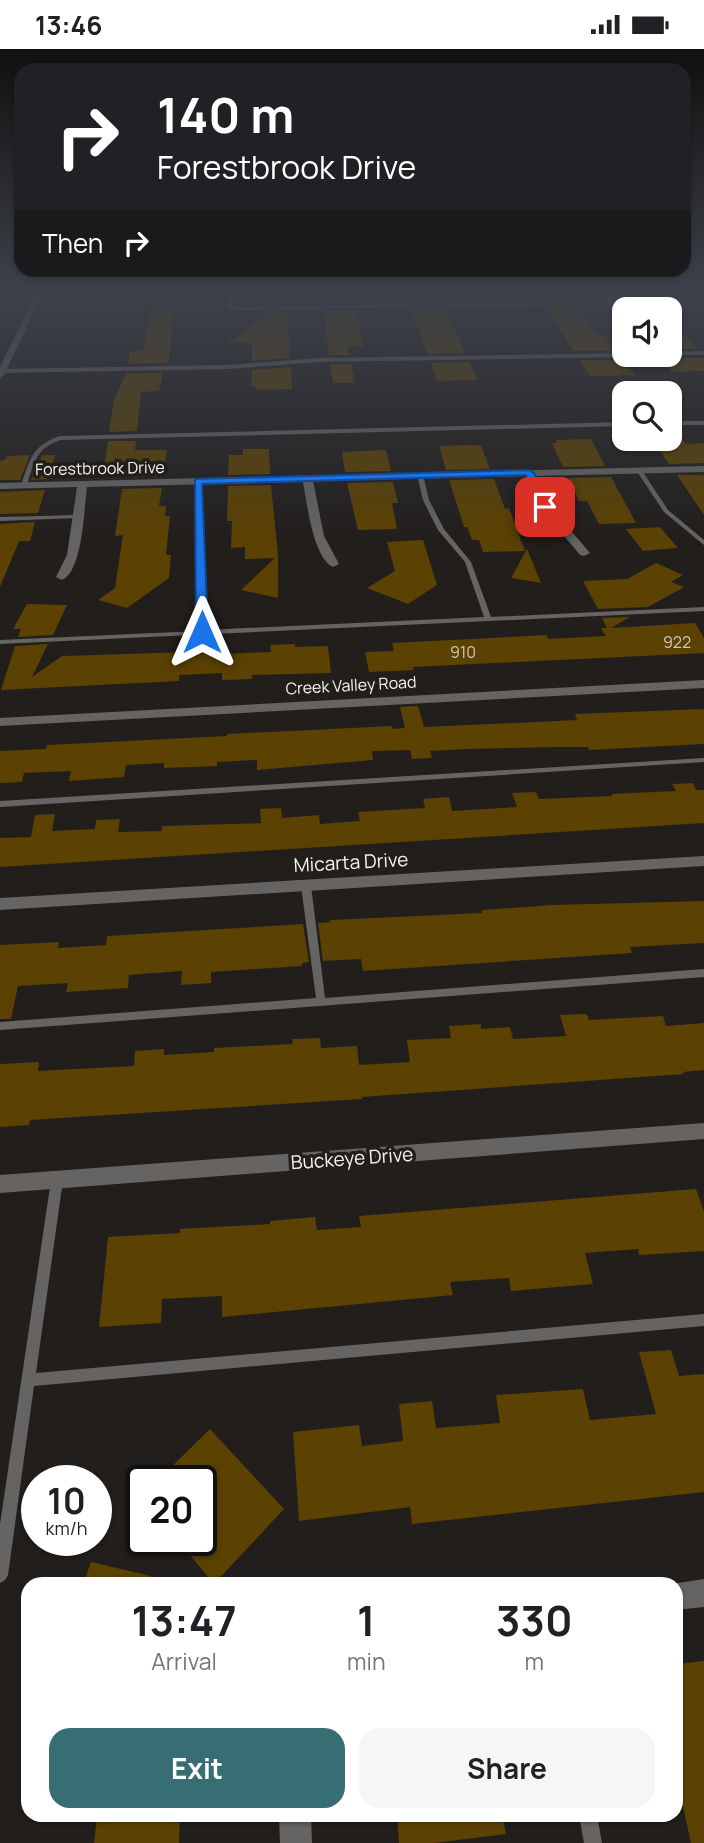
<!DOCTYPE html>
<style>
body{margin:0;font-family:Manrope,sans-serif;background:#f6f6f6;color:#202124;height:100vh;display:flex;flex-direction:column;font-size:26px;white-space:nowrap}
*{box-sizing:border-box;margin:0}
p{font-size:23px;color:#757577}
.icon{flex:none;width:38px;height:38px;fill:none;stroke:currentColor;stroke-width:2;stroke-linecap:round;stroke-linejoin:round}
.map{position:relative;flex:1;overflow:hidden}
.details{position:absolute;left:21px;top:1528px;width:662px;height:245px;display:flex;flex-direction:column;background:#fff;border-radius:21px;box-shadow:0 2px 5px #0004}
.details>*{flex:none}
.banner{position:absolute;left:14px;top:14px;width:677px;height:214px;border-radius:21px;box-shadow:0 2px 5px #0004;background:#202124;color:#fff;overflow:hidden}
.controls{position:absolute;left:612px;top:248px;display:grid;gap:14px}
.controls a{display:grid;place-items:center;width:70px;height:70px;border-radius:14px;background:#fff;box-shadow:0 2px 5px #0004;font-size:35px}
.speed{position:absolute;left:21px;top:1416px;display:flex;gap:14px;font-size:35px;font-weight:700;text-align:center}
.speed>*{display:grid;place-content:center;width:91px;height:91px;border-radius:50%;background:#fff;box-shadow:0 2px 5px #0004;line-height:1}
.speed small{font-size:18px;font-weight:400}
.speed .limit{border:4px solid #111;border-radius:10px;background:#fff;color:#111}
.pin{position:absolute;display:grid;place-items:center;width:60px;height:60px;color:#fff;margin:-30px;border-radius:14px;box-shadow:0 4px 10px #0006}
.me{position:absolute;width:77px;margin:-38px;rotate:0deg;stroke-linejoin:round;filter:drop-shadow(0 0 5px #0008)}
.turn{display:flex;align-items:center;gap:24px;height:147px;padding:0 28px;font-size:32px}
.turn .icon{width:91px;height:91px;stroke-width:2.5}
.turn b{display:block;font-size:49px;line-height:60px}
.then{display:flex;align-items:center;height:66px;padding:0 28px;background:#0003;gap:14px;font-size:26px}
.eta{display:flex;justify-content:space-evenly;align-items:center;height:119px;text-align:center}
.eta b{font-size:42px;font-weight:700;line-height:49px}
.primary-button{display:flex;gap:14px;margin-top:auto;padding:14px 28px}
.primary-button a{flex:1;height:80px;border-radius:21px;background:#366e74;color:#fff;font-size:28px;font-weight:700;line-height:80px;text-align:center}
.primary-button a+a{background:#f6f6f6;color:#202124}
.status{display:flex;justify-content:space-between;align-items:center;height:49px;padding:0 35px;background:#fff;direction:ltr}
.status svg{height:19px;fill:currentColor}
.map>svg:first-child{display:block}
</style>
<div class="status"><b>13:46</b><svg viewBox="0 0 49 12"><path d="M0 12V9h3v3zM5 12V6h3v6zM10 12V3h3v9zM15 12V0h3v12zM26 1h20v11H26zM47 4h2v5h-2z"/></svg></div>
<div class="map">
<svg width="704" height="1794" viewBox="0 0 704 1794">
<rect width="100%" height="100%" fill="#211e1c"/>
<!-- building -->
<g fill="#5b4102">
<path d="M256 242 286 244 287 256H261Z"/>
<path d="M438 242 443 253H409L405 243Z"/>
<path d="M536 242H566L572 251H542Z"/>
<path d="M546 258H577L598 287H605L616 302H573Z"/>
<path d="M174 259 169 311 166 314 128 315 130 302H143L150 260Z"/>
<path d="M446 260 465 304 427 305 411 261Z"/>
<path d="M324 262H357L363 297H348L350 306H329Z"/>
<path d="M264 263H287L290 309 252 312V294H228L265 266Z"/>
<path d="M670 271 698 300H670Z"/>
<path d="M670 309H704V322L670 323Z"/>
<path d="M579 311H623L635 326 590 327Z"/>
<path d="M469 313 477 331 437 332 431 314Z"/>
<path d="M330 315H351L355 334H333Z"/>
<path d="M291 318 292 340 257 341 256 338H251L252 321Z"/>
<path d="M126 324H163L159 342 141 343 137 382 109 383 114 351Z"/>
<path d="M591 390 605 417 563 418 552 394H557L556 391Z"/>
<path d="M652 390H682L686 395 704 394V414L669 415Z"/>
<path d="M108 392H136L135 401H167L163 427 124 428 126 419H104Z"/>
<path d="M473 396 481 397 490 420 446 421 439 397Z"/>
<path d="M243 400H269L270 425 228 426 229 406H243Z"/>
<path d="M386 401 391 422 345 423 342 403Z"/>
<path d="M30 406 20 431H0V412L5 411 7 407Z"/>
<path d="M42 406H55L48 430 31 431Z"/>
<path d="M677 426H704V466Z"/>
<path d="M611 428 636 474 599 475 587 452H579L568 429Z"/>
<path d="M494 430 505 460 509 459 525 502 483 503 479 491H472L467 478H464L449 431Z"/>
<path d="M393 433 398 454H392L397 480 358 481 347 434Z"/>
<path d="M271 436 278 506V549L241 541 275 509 245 510V498L231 499 232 472H227L228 437Z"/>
<path d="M162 439 159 457H166L165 467H170L166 506H171L169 529 127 559 98 551 115 539 123 486 115 487 122 440Z"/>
<path d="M45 441 38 464 0 465V443Z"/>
<path d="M35 473 30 492H19L0 538V475Z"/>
<path d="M660 478 678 499 643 502 626 480Z"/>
<path d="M423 491 437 536 408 555 367 539 395 522 387 493Z"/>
<path d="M527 500 541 534 511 529Z"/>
<path d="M656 514 683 526 671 533 684 538 648 558 598 560 583 532 627 530Z"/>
<path d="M27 555 67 556 53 586 18 588 21 580H13Z"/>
<path d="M630 568 611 579 695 574 704 589V604L413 618 414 621 369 623 365 603 394 602 392 594 547 586 548 590 606 587 601 579H607L602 569Z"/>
<path d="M48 595 32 628 62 607 222 602V605L271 603 270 596 295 595V598L328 597 331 624 252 626V630L222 631V624L179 626V632L1 641 15 597Z"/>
<path d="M418 657 424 678 577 671 575 665 704 660V695L589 701 588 698H557L469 700 430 702 432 709 412 710 410 701 372 702 373 711 257 721V711L217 713V717L164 719V714L126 716 124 728 69 732 71 722 24 724 22 733 0 734V702L46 700 47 696 227 687V685L392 677 393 680 405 679 400 658Z"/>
<path d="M693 734 696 741H704V774L0 818V789L31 788 35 766 55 765 52 782 95 780 96 771 120 770 118 783 162 782V777L261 774 260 760 281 759 282 769 319 766 320 775 360 772 358 763 425 759 423 750 449 748 452 762 517 758 512 744 536 743 539 750 612 747V745L676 742 672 735Z"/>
<path d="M704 852V894L630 898 632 904 363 922 361 910 323 912 318 874 330 873V871L482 864V861L552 856Z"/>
<path d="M303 875 309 913 302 914V917L211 923V934L181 936 182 922 129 926 128 939 66 943 68 934 18 937 11 970H0V896L59 893 58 899 106 896 107 887Z"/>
<path d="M587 965 589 971 663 967 666 977 704 974V1021L683 1023 684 1025 362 1048V1050L30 1071 29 1076 0 1078V1015L39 1013 38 1022 134 1017 135 1002 164 1000V1006L214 1003V999L293 995 292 990 320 989 321 999 357 997 359 1016 410 1013 407 991 451 989 449 977 481 975V980L510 978 513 990 566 987 560 966Z"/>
<path d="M696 1140 704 1163V1202L639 1206 638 1200 585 1204 593 1235 511 1242 509 1229 450 1233 453 1246 222 1268V1247L162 1250 161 1274 99 1278 108 1188 180 1184V1180L270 1175V1172L315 1168 317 1181 361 1178 359 1167Z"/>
<path d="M671 1301 679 1327 704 1325V1443L412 1475 410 1458 299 1472 293 1383 359 1376 362 1397 403 1392 399 1355 432 1352 436 1379 500 1374 496 1346 583 1340 590 1371 656 1365 639 1303Z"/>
<path d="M210 1380 284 1460 214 1535 177 1491H201V1432H157Z"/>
<path d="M91 1513 151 1527 150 1535H83Z"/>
<path d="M704 1612V1794H691L676 1725V1615Z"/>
<path d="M97 1766H180L179 1794H94Z"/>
<path d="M397 1766H502L506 1785 434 1794H399Z"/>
</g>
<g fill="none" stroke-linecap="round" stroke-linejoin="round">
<!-- service -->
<g fill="#666463" fill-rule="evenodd">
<path d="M229 242H233L232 257 240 259 704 251V253L240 261 228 258Z"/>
<rect x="670" y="372" width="34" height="4"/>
<path d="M625 373V377L61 391C36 399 34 413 27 436L24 438 21 436C30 411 32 396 60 387Z"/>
<path d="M637 420H641L668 461 704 491V496L664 463 636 421Z"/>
<path d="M420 424 423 426 429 451 444 480 471 513 491 568 704 558V562L0 595V591L199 582 195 432 198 430 201 432 205 581 484 568 465 513 438 481 423 451 417 426Z"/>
<path d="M78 466V468L76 469 0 472V468Z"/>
<path d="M704 709V713L0 758V752Z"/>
<path d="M306 834 311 837 325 949 704 920V928L0 981V973L316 949 301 837Z"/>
<path d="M57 1126 61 1127 63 1131 36 1324 704 1265V1277L34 1337 8 1526 5 1531 0 1534V1475L51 1131 53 1127Z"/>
<path d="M579 1766H597L602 1794H584Z"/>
</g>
<!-- minor -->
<g fill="#666463" fill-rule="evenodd">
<path d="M604 242H611C614 254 625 264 625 275L607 256Z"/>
<path d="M704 302V306H667H670V303Z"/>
<path d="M625 304 628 308 319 313 228 320 0 324 2 320 228 316 319 309Z"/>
<path d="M704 417V423L535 427 550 457 590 504 584 507 580 506 540 458 526 427 313 432 324 487 339 515 333 518C313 509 307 454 303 433L87 438C84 459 83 522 62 531L56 528 67 506 77 438 0 440V434Z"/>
<path d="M704 631V639L0 677V669Z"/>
<path d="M704 807V817L0 861V849Z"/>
<path d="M704 1074V1090L0 1144V1126Z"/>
<path d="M704 1530V1558L676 1561V1535H672Z"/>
<path d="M279 1766H311L312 1794H280Z"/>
</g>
<!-- tertiary -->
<path fill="#666463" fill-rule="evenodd" d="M37 242H44L4 326 0 329V318Z"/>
</g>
<!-- sky -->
<linearGradient id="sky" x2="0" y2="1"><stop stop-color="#12100f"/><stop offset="0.49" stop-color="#3d414b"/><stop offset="1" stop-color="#3d414b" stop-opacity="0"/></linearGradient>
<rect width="704" height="493" fill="url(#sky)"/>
<!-- route -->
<path fill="#1a73e8" stroke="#114b97" stroke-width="2" d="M529 421 534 424 548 460 540 458 526 426 202 435 208 583 202 587 196 583 195 430Z"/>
<g text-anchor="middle" stroke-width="7" stroke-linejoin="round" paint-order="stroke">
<!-- far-street labels -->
<g font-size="16" fill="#f6f4f2" stroke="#211e1c">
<text transform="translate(100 419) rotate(-1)" y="6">Forestbrook Drive</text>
<text transform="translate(351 636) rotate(-3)" y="6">Creek Valley Road</text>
</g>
<!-- number labels -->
<g font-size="16" fill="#cfc7b6">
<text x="677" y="599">922</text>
<text x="463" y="609">910</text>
</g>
<!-- street labels -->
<g font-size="19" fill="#f6f4f2" stroke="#211e1c">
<text transform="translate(351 813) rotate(-3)" y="7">Micarta Drive</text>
<text transform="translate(352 1109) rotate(-4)" y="7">Buckeye Drive</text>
</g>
</g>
</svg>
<div class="controls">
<a><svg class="icon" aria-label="sound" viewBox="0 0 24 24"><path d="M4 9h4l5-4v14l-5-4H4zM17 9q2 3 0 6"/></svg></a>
<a><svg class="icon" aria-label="search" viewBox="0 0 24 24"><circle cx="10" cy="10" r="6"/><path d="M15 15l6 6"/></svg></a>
</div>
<div class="speed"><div>10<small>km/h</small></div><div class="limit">20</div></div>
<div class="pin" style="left:545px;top:458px;background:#d93025"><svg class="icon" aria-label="arrive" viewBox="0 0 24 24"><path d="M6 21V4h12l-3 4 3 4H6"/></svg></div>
<svg class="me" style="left:202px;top:583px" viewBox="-20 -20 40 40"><path d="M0-17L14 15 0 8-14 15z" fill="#1a73e8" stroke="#fff" stroke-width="4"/></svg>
<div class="banner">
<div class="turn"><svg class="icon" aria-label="right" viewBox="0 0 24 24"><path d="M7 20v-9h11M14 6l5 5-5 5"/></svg><div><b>140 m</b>Forestbrook Drive</div></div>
<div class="then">Then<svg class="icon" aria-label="right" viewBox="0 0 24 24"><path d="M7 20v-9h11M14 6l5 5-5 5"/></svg></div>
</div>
<section class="details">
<div class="eta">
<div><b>13:47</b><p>Arrival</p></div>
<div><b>1</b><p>min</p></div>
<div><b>330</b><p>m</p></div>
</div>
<div class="primary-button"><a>Exit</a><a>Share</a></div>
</section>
</div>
